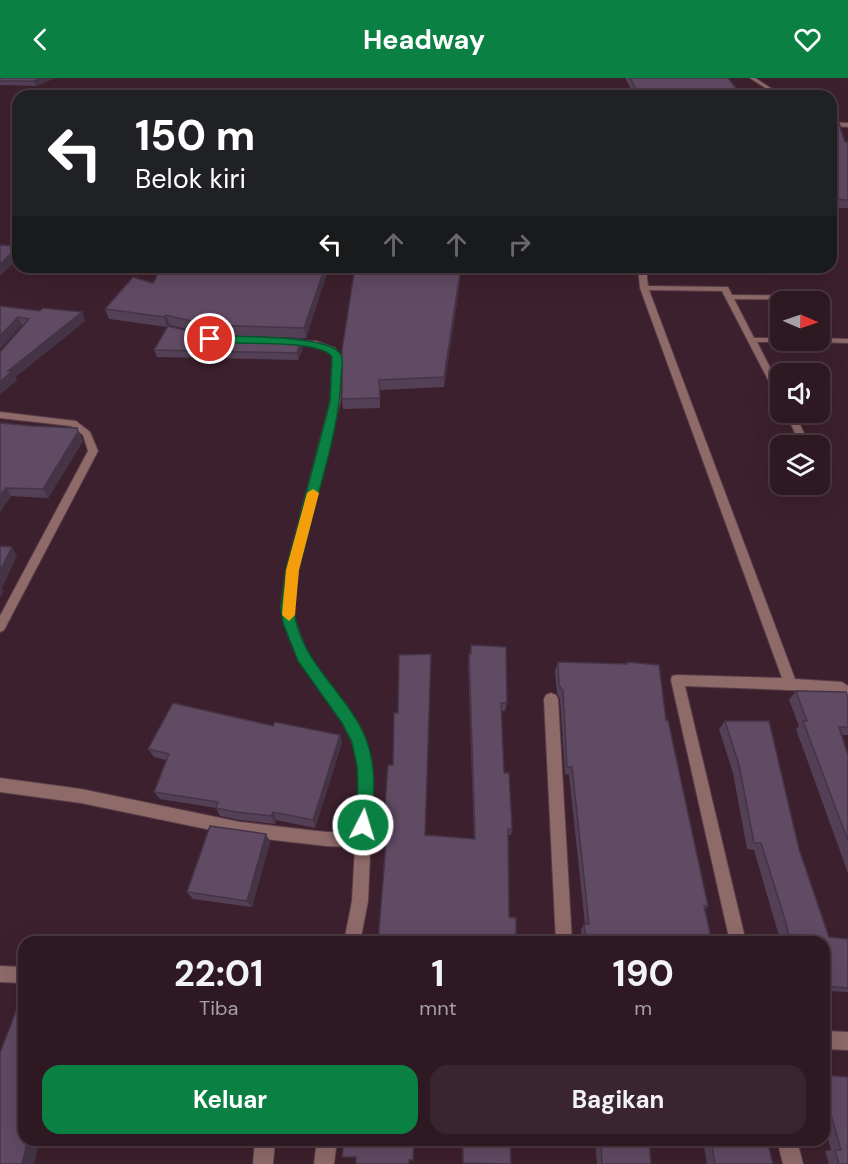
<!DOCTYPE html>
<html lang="id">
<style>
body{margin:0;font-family:"DM Sans",sans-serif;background:#3a252f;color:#f1f3f6;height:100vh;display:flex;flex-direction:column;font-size:22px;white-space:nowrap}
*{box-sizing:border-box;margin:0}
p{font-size:20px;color:#a7a0a5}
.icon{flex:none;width:33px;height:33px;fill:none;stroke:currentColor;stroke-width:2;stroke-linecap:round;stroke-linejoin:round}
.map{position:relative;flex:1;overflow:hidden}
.details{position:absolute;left:18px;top:858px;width:812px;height:210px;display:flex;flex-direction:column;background:#2e1822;border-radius:18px;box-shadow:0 6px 24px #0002,0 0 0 2px #493740}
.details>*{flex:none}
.top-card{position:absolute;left:12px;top:12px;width:825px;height:183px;border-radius:18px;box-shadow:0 6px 24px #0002,0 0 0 2px #493740;background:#202124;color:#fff;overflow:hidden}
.needle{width:39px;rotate:92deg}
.controls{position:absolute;left:770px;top:213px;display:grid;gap:12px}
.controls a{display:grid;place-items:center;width:60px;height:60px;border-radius:12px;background:#2e1822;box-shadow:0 6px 24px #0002,0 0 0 2px #493740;font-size:30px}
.pin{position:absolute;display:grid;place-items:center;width:51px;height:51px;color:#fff;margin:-26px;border:3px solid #fff;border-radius:50%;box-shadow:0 2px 6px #0007}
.me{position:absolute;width:66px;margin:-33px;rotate:5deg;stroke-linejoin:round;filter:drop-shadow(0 0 4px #0008)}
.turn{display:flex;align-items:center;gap:21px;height:126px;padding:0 24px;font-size:27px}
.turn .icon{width:78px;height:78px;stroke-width:2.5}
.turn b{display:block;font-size:42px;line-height:51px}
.lanes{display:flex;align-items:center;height:57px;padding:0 24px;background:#0003;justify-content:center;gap:30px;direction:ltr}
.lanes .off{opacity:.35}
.eta{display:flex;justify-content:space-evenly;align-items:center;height:102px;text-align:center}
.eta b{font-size:36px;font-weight:700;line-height:42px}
.cta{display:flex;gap:12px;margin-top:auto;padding:12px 24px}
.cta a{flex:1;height:69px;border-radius:18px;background:#0b8043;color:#fff;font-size:24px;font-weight:700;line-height:69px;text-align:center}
.cta a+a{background:#3a252f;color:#f1f3f6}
header{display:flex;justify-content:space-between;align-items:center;height:78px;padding:0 24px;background:#0b8043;color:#fff;font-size:27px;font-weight:700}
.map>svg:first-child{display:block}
</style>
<header><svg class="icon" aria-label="back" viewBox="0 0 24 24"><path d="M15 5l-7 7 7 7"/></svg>Headway<svg class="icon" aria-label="heart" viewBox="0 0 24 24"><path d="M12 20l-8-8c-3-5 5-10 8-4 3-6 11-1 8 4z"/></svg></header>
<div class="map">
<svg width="848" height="1086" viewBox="0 0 848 1086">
<rect width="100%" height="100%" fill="#3d202d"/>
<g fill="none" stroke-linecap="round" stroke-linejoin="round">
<defs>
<path id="lane" d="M284 262 313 263 317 265 313 267 287 266H284Z"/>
<g id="street">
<path d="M750 0H755L783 18H778Z"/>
<path d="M831 44 848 45V49L831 48Z"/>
<path d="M638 189H646L648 208 725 209H728L732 217 824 218 828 220 824 222 734 221 754 260H780V262H784L780 264H757L780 309V320L776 317 722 213 649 212 795 601 842 604 848 608V631L843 629 837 614 685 608 746 864H730L671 602 672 598 677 597 782 600 640 210Z"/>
<path d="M819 260 848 261V265L816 264 819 262Z"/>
<path d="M310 263H316L335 270 341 279 340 324 298 492 293 530 296 545 308 577 352 636 366 663 372 688 373 708 368 823 360 864H344L352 823 355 769 326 768 240 758 81 725 0 714V700L81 711 240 744 326 754H356L359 708 358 688 352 664 342 644 299 583 284 545 281 530 286 492 330 324 333 279 329 274 310 267Z"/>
<path d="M0 334 76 343 90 354 98 373 4 552 0 554V538L88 373 83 357 71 348 0 340Z"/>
<path d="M785 334H794L805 357 803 359H797Z"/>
<path d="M551 615 556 617 558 621 572 864H556L544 621 546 617Z"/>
<path d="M0 888 24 889V905L0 904Z"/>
<path d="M824 953 848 954V972L824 971Z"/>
<path d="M255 1062H275L273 1086H253Z"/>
<path d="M317 1062H337L334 1086H314Z"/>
<path d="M777 1062H797L803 1086H783Z"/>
</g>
</defs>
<!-- lane casing -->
<use href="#lane" stroke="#593d49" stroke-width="2"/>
<!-- street casing -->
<use href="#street" stroke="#593d49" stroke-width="2"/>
<!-- lane -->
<use href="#lane" fill="#8e6a69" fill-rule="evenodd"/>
<!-- street -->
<use href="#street" fill="#8e6a69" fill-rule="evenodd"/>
</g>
<!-- wall -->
<g fill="#534056">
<path d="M0 0H55L36 8 0 7Z"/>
<path d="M625 0H728L742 18H635Z"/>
<path d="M831 44 845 64H848V130H831Z"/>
<path d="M395 191 460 204 444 309 380 312V330L343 331 342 321Z"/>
<path d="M328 192 306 260 210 257 170 247 168 248 208 258 302 261 303 269 298 282 157 279 154 272 167 249 109 241 105 231 153 205Z"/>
<path d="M0 228 40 233 82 234 85 243 15 299 17 302 0 316 23 248Z"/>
<path d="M0 345 81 359 83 363 48 420 11 418 0 434Z"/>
<path d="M471 567 507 625 505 633H501L504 695 512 751 511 757H508L509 839 516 864 388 747H385L384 741 388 687 425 757 474 761 468 584Z"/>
<path d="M558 584 626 586 627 584 666 642 708 828 705 831 712 864H582L581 851 585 846 569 697 565 696 560 621 557 615 555 593Z"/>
<path d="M796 613 848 620V657H841L848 677V795L796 651 799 648 789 622Z"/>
<path d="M725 643 799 771 829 859 848 861V914L824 913V864H781L777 851 754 772 747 771 733 695 719 651Z"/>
<path d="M273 648 340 657 342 665 315 750 276 742 275 746 240 742 220 738 216 730 160 721 154 714 166 682 154 679 148 671Z"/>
<path d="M266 756 270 764 252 829 193 821 187 814Z"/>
<path d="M824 997 848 1086H829L825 1073 831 1072 824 1047Z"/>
<path d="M462 1062H510L511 1086H468L462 1085Z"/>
<path d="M595 1062H649L651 1086H597Z"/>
<path d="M703 1062H767L773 1086H707Z"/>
</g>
<!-- shaded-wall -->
<g fill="#443446">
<path d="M43 0H55L36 8 34 3Z"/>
<path d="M18 169V181L0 198V186Z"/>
<path d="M325 189H328V192L306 260 304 250Z"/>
<path d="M460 195V204L444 309V299Z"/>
<path d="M82 234 85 243 15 299 17 302 0 316V304L8 293Z"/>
<path d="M166 237 170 247 167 249 164 239Z"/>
<path d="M18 239 22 247 0 271V258Z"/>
<path d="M302 261 303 269 298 282 297 275Z"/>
<path d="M77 350 83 363 48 420 43 411Z"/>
<path d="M6 410 11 418 0 434V418Z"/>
<path d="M12 469 17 478 2 510 4 513 0 520V493Z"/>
<path d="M340 657 342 665 315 750 313 742Z"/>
<path d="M273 734 276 742 275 746 271 738Z"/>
<path d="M266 756 270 764 252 829 247 823Z"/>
<path d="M28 1062H40L34 1086H22Z"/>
</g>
<!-- building -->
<g fill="#614a64" stroke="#443446" stroke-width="1.5">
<path d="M0 0H43L34 3H0Z"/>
<path d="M630 0H728L742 18H640Z"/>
<path d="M831 44 839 45 845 64H848V122L831 121Z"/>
<path d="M0 167 18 168V169L0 186Z"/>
<path d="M162 189H325L304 250 208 247 166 237 164 239 105 231 133 199 153 205Z"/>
<path d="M355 189H394V191L460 195 444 299 379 302 380 320 342 321V272Z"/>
<path d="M0 228 40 233 43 230 82 234 8 293H12L0 304V274L29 241 18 239 0 258Z"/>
<path d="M168 248 208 258 302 261 297 275 154 272Z"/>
<path d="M0 345 32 348 77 350 78 354 43 411 6 410 0 418Z"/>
<path d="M0 468 12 469 0 493Z"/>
<path d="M471 567 506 569 507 625H501L504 695H509L512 751H508L509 839 516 840V864H378L388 741H384L388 687H393L394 635H398L399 577 431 576 425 757 475 761 469 576H471Z"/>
<path d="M558 584 628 586 627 584 659 587 666 642H668L708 828H704L712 864H586L584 846H589L572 689H567L563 613 559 607Z"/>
<path d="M796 613 846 614 848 620V649H839L848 677V763L803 643H807Z"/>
<path d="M173 625 273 648 275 644 340 657 313 742 273 734 271 738 236 734 216 730 218 724 154 714 169 676 148 671Z"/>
<path d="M725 643H769L799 771 829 859 848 861V910L824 908V864H790L786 845 761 765H754L739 687Z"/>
<path d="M210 748 266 756 247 823 187 814Z"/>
<path d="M24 912V1062H28L22 1086H0V975Z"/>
<path d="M824 997 848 999V1086H839L835 1072H841L824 1012Z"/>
<path d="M344 1062H414L413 1082H409V1086H356V1079H342Z"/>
<path d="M463 1062H510L511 1086 463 1085Z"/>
<path d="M601 1062H649L651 1086H602Z"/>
<path d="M711 1062H767L773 1086H715Z"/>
</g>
<!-- route -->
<path fill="#0b8043" stroke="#07532c" stroke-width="1.5" d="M210 258C234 259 332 256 341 277 344 283 341 293 341 300 339 353 319 408 307 460 301 482 293 508 294 531 298 583 348 615 366 661 377 689 374 718 371 747L369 753 363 755 357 753 355 747 358 708 357 688 352 664 342 645 298 583 283 545 281 530 286 492 330 324 332 279C320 260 232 268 206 263V259Z"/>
<!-- slow -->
<path fill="#f59e0b" d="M313 411 319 415 299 492 295 537 289 543 282 537 286 492 307 415Z"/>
</svg>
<div class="controls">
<a><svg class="needle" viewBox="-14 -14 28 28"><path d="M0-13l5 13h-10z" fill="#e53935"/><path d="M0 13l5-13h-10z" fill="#a7a0a5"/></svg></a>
<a><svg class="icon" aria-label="sound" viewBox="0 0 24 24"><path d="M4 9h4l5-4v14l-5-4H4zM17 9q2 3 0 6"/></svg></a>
<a><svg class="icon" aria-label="layers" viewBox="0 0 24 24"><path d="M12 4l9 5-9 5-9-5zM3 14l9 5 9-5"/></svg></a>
</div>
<div class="pin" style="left:210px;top:261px;background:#d93025"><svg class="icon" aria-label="arrive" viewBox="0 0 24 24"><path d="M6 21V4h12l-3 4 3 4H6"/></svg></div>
<svg class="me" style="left:363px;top:747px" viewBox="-20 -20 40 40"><circle r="17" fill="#0b8043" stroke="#fff" stroke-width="3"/><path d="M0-11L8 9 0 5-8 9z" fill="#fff"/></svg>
<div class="top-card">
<div class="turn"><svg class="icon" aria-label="left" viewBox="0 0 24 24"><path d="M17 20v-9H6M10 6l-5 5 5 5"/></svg><div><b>150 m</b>Belok kiri</div></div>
<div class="lanes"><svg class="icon" aria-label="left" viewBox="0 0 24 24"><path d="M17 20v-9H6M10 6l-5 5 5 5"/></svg><svg class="icon off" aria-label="ahead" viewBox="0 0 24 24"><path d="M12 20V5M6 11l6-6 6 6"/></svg><svg class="icon off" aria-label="ahead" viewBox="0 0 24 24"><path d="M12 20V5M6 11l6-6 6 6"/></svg><svg class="icon off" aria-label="right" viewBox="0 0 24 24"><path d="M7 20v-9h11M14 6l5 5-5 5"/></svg></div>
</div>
<section class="details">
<div class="eta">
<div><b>22:01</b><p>Tiba</p></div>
<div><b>1</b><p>mnt</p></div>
<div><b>190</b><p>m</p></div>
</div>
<div class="cta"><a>Keluar</a><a>Bagikan</a></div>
</section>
</div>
